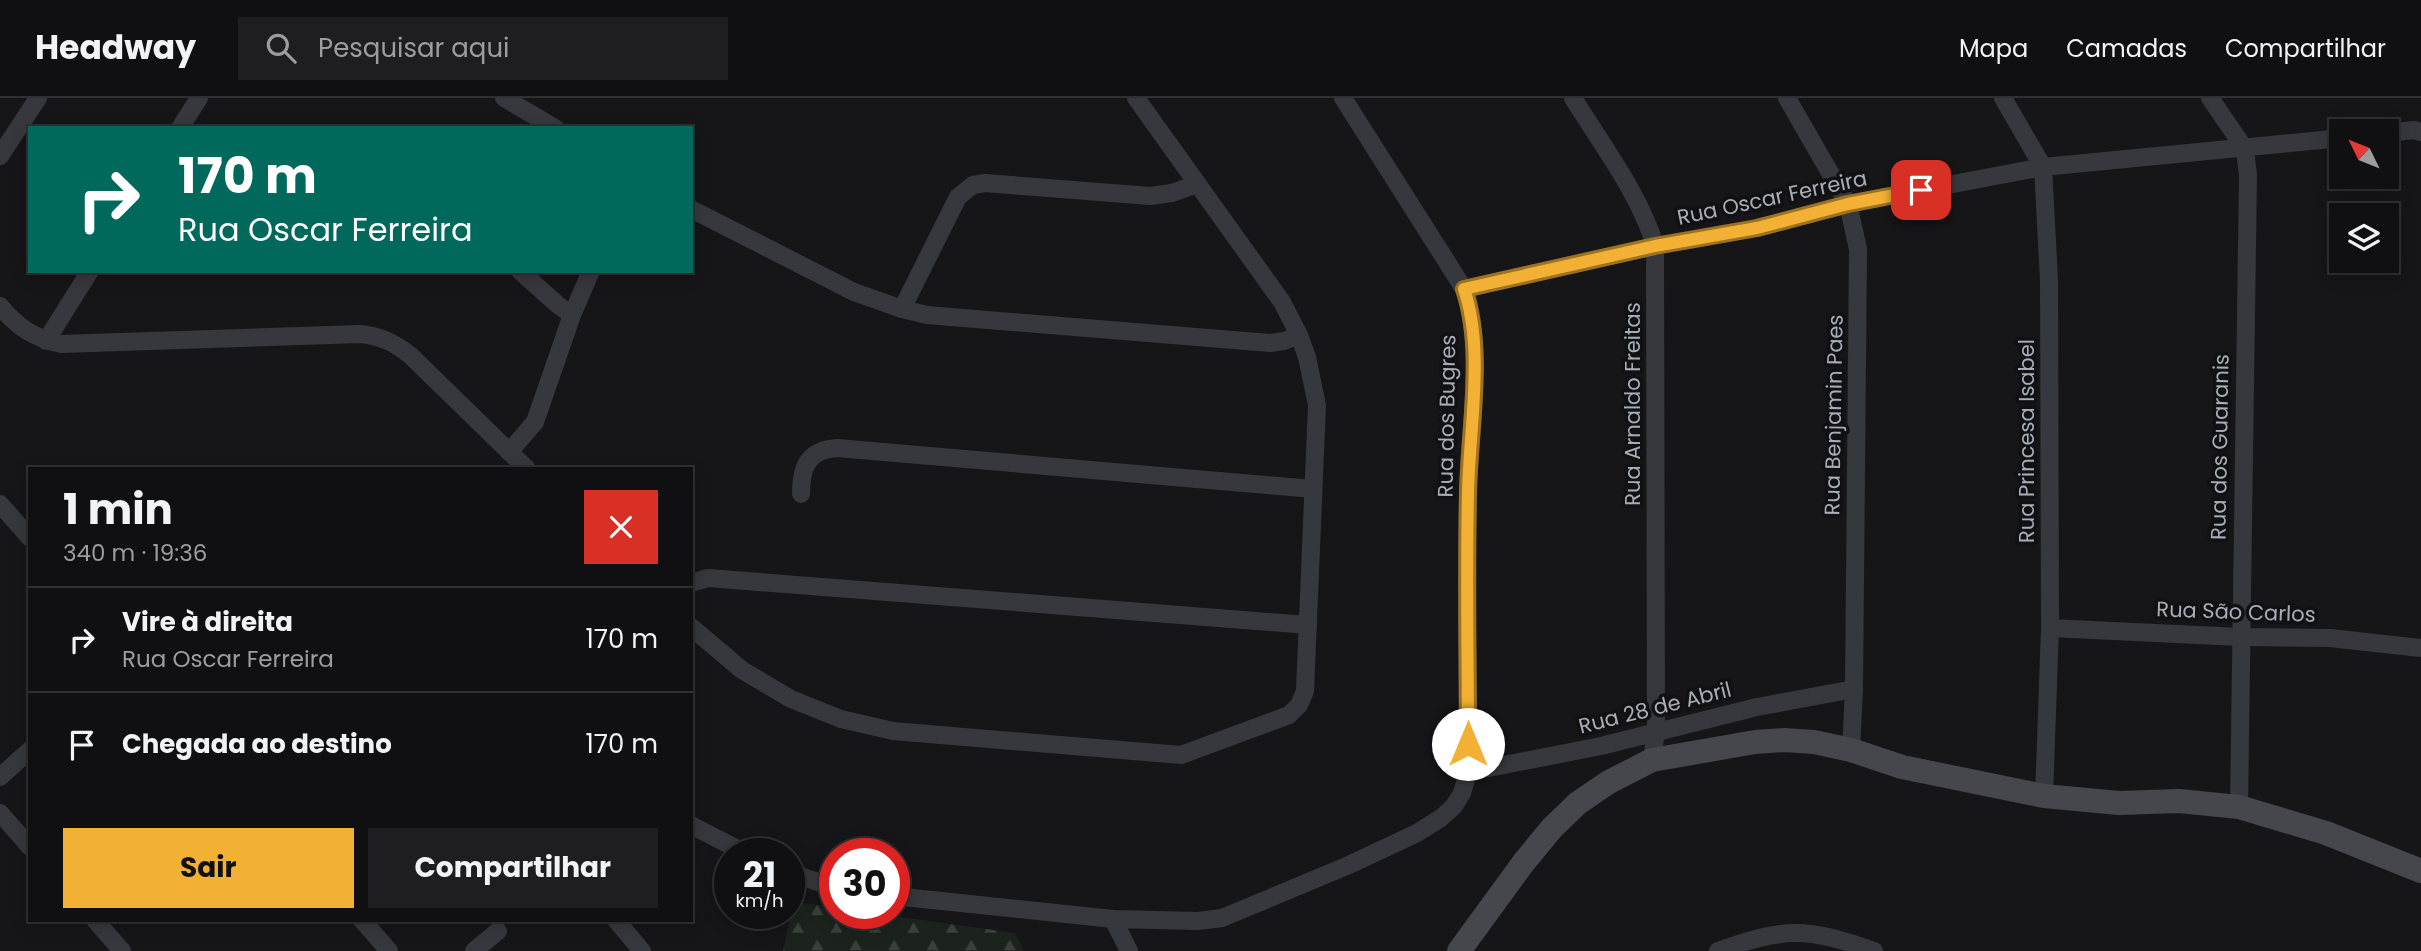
<!DOCTYPE html>
<html lang="pt">
<meta charset="utf-8">
<style>
body{margin:0;font-family:Poppins,sans-serif;background:#1e1e20;color:#f1f3f6;height:100vh;display:flex;flex-direction:column;font-size:26px;white-space:nowrap}
*{box-sizing:border-box;margin:0}
p{font-size:23px;color:#9c9d9f}
.icon{flex:none;width:38px;height:38px;fill:none;stroke:currentColor;stroke-width:2;stroke-linecap:round;stroke-linejoin:round}
.map{position:relative;flex:1;overflow:hidden}
.panel{position:absolute;left:28px;top:369px;width:665px;height:455px;display:flex;flex-direction:column;background:#101012;border-radius:0px;box-shadow:0 4px 18px #0003,0 0 0 2px #303032}
.panel>*{flex:none}
.top-card{position:absolute;left:28px;top:28px;width:665px;height:147px;border-radius:0px;box-shadow:0 4px 18px #0003,0 0 0 2px #303032;background:#00695c;color:#fff;overflow:hidden}
.needle{width:46px;rotate:313deg}
.controls{position:absolute;left:2329px;top:21px;display:grid;gap:14px}
.controls a{display:grid;place-items:center;width:70px;height:70px;border-radius:0px;background:#101012;box-shadow:0 4px 18px #0003,0 0 0 2px #303032;font-size:35px}
.speed{position:absolute;left:714px;top:740px;display:flex;gap:14px;font-size:35px;font-weight:700;text-align:center}
.speed>*{display:grid;place-content:center;width:91px;height:91px;border-radius:50%;background:#101012;box-shadow:0 4px 18px #0003,0 0 0 2px #303032;line-height:1}
.speed small{font-size:18px;font-weight:400}
.speed .limit{border:10px solid #d22;background:#fff;color:#111}
.pin{position:absolute;display:grid;place-items:center;width:60px;height:60px;color:#fff;margin:-30px;border-radius:14px;box-shadow:0 4px 10px #0006}
.me{position:absolute;width:77px;margin:-38px;rotate:0deg;stroke-linejoin:round;filter:drop-shadow(0 0 5px #0008)}
.turn{display:flex;align-items:center;gap:24px;height:147px;padding:0 35px;font-size:32px}
.turn .icon{width:91px;height:91px;stroke-width:2.5}
.turn b{display:block;font-size:49px;line-height:60px}
.round{display:grid;place-items:center;flex:none;width:74px;height:74px;border-radius:0px;background:#1e1e20}
.overview{display:flex;align-items:center;justify-content:space-between;height:119px;padding:0 35px}
h1{font-size:42px;font-weight:700;line-height:52px}
.primary-button{display:flex;gap:14px;margin-top:auto;padding:14px 35px}
.primary-button a{flex:1;height:80px;border-radius:0px;background:#f2b134;color:#111;font-size:28px;font-weight:700;line-height:80px;text-align:center}
.primary-button a+a{background:#1e1e20;color:#f1f3f6}
ul{padding:0;list-style:none}
li{display:flex;align-items:center;gap:21px;height:105px;padding:0 35px;border-top:2px solid #303032}
li div{flex:1}
li b{display:block;font-size:26px}
li em{font-style:normal}
header{display:flex;align-items:center;gap:42px;box-sizing:border-box;height:98px;padding:0 35px;background:#101012;border-bottom:2px solid #303032}
header strong{font-size:33px}
nav{display:flex;gap:38px;margin-inline-start:auto;font-size:24px}
.search{width:490px;height:63px;background:#1e1e20;display:flex;align-items:center;gap:18px;box-sizing:border-box;padding:0 24px;border-radius:0px;color:#9c9d9f;font-size:26px}
.map>svg:first-child{display:block}
</style>
<header>
<strong>Headway</strong>
<div class="search"><svg class="icon" aria-label="search" viewBox="0 0 24 24"><circle cx="10" cy="10" r="6"/><path d="M15 15l6 6"/></svg>Pesquisar aqui</div>
<nav><a>Mapa</a><a>Camadas</a><a>Compartilhar</a></nav>
</header>
<div class="map">
<svg width="2421" height="853" viewBox="0 0 2421 853">
<defs>
<pattern id="forest-firs" width="22" height="20" patternUnits="userSpaceOnUse" patternTransform="scale(1.75)"><rect width="22" height="20" fill="#1c231d"/><path d="M5 1l3.5 6h-7zM16 11l3.5 6h-7z" fill="#3a403c"/></pattern>
</defs>
<rect width="100%" height="100%" fill="#161618"/>
<!-- forest -->
<path fill="url(#forest-firs)" d="M794 804 835 809V816H878L1015 835 1024 853H783Z"/>
<g fill="none" stroke-linecap="round" stroke-linejoin="round">
<!-- street -->
<g stroke="#37383d" stroke-width="18">
<path d="M504 0 555 30"/>
<path d="M1573 0C1600 44 1641 98 1655 148L1656 633 1652 662"/>
<path d="M1787 0 1848 106 1858 151 1854 591 1851 652"/>
<path d="M2003 0 2043 69 2049 182 2050 530 2044 698"/>
<path d="M2210 0 2245 51 2248 77 2239 709"/>
<path d="M180 30 199 0"/>
<path d="M2387 35 2414 32 2421 34"/>
<path d="M0 58 38 0"/>
<path d="M691 111 854 194 902 211 927 217 1270 245 1284 243 1299 237"/>
<path d="M520 173 558 207 572 217"/>
<path d="M1464 191 1655 148 1757 130 1848 106 2043 69 2342 40"/>
<path d="M0 208C17 229 34 240 61 246L360 236C381 238 395 245 411 258L527 371"/>
<path d="M902 211 958 99 973 87 985 85 1150 98 1172 95 1197 86"/>
<path d="M46 243 90 173"/>
<path d="M509 354 535 324 572 217 591 173"/>
<path d="M801 396C801 370 807 352 837 350L1313 391"/>
<path d="M0 406 30 440"/>
<path d="M691 485 708 480 1308 527"/>
<path d="M691 529 742 572 791 601 841 621 893 633 1181 657 1289 617 1299 607 1305 593 1317 307 1307 259 1299 237 1282 204 1136 0"/>
<path d="M2050 530 2240 539 2330 540 2421 550"/>
<path d="M1468 674 1601 648 1757 609 1854 591"/>
<path d="M0 679 30 652"/>
<path d="M0 715 30 749"/>
<path d="M691 727 747 756"/>
<path d="M789 774 835 790"/>
<path d="M894 798 1113 821 1198 823 1222 820 1349 767 1417 735 1441 720 1454 708 1462 695 1468 674C1468 582 1466 489 1468 397 1469 331 1485 254 1464 191L1343 0"/>
<path d="M1113 821 1129 853"/>
<path d="M95 822 122 853"/>
<path d="M362 822 389 853"/>
<path d="M616 822 642 853"/>
<path d="M474 853 498 833"/>
<path d="M1718 853C1786 829 1806 829 1874 853"/>
</g>
<!-- secondary -->
<path stroke="#45474d" stroke-width="24" d="M1459 853 1524 764 1552 730 1578 705 1609 684 1652 662 1755 644 1784 642 1814 644 1851 652 1902 669 2044 698 2119 705 2179 703 2239 709 2326 735 2421 773"/>
</g>
<g fill="none" stroke-linecap="round" stroke-linejoin="round">
<defs>
<path id="route" d="M1468 646C1468 563 1466 480 1468 396 1469 331 1485 253 1464 191L1655 148 1757 130 1848 106 1921 92"/>
</defs>
<!-- route casing -->
<use href="#route" stroke="#9d7322" stroke-width="18"/>
<!-- route -->
<use href="#route" stroke="#f2b134" stroke-width="12"/>
</g>
<g text-anchor="middle" stroke-width="7" stroke-linejoin="round" paint-order="stroke">
<!-- street labels -->
<g font-size="21" fill="#a8adb8" stroke="#111113">
<text transform="translate(1772 100) rotate(-12)" y="7">Rua Oscar Ferreira</text>
<text transform="translate(1633 306) rotate(-90)" y="7">Rua Arnaldo Freitas</text>
<text transform="translate(1834 317) rotate(-89)" y="7">Rua Benjamin Paes</text>
<text transform="translate(1447 318) rotate(-89)" y="7">Rua dos Bugres</text>
<text transform="translate(2027 343) rotate(-90)" y="7">Rua Princesa Isabel</text>
<text transform="translate(2220 349) rotate(-89)" y="7">Rua dos Guaranis</text>
<text transform="translate(2236 514) rotate(2)" y="7">Rua São Carlos</text>
<text transform="translate(1655 610) rotate(-14)" y="7">Rua 28 de Abril</text>
</g>
</g>
</svg>
<div class="controls">
<a><svg class="needle" viewBox="-14 -14 28 28"><path d="M0-13l5 13h-10z" fill="#e53935"/><path d="M0 13l5-13h-10z" fill="#9c9d9f"/></svg></a>
<a><svg class="icon" aria-label="layers" viewBox="0 0 24 24"><path d="M12 4l9 5-9 5-9-5zM3 14l9 5 9-5"/></svg></a>
</div>
<div class="speed"><div>21<small>km/h</small></div><div class="limit">30</div></div>
<div class="pin" style="left:1921px;top:92px;background:#d93025"><svg class="icon" aria-label="arrive" viewBox="0 0 24 24"><path d="M6 21V4h12l-3 4 3 4H6"/></svg></div>
<svg class="me" style="left:1468px;top:646px" viewBox="-20 -20 40 40"><circle r="19" fill="#fff"/><path d="M0-13L10 11 0 6-10 11z" fill="#f2b134"/></svg>
<div class="top-card">
<div class="turn"><svg class="icon" aria-label="right" viewBox="0 0 24 24"><path d="M7 20v-9h11M14 6l5 5-5 5"/></svg><div><b>170 m</b>Rua Oscar Ferreira</div></div>
</div>
<section class="panel">
<div class="overview"><div><h1>1 min</h1><p>340 m · 19:36</p></div><a class="round" style="background:#d93025;color:#fff"><svg class="icon" aria-label="close" viewBox="0 0 24 24"><path d="M6 6l12 12M18 6L6 18"/></svg></a></div>
<ul>
<li><svg class="icon" aria-label="right" viewBox="0 0 24 24"><path d="M7 20v-9h11M14 6l5 5-5 5"/></svg><div><b>Vire à direita</b><p>Rua Oscar Ferreira</p></div><em>170 m</em></li>
<li><svg class="icon" aria-label="arrive" viewBox="0 0 24 24"><path d="M6 21V4h12l-3 4 3 4H6"/></svg><div><b>Chegada ao destino</b></div><em>170 m</em></li>
</ul>
<div class="primary-button"><a>Sair</a><a>Compartilhar</a></div>
</section>
</div>
